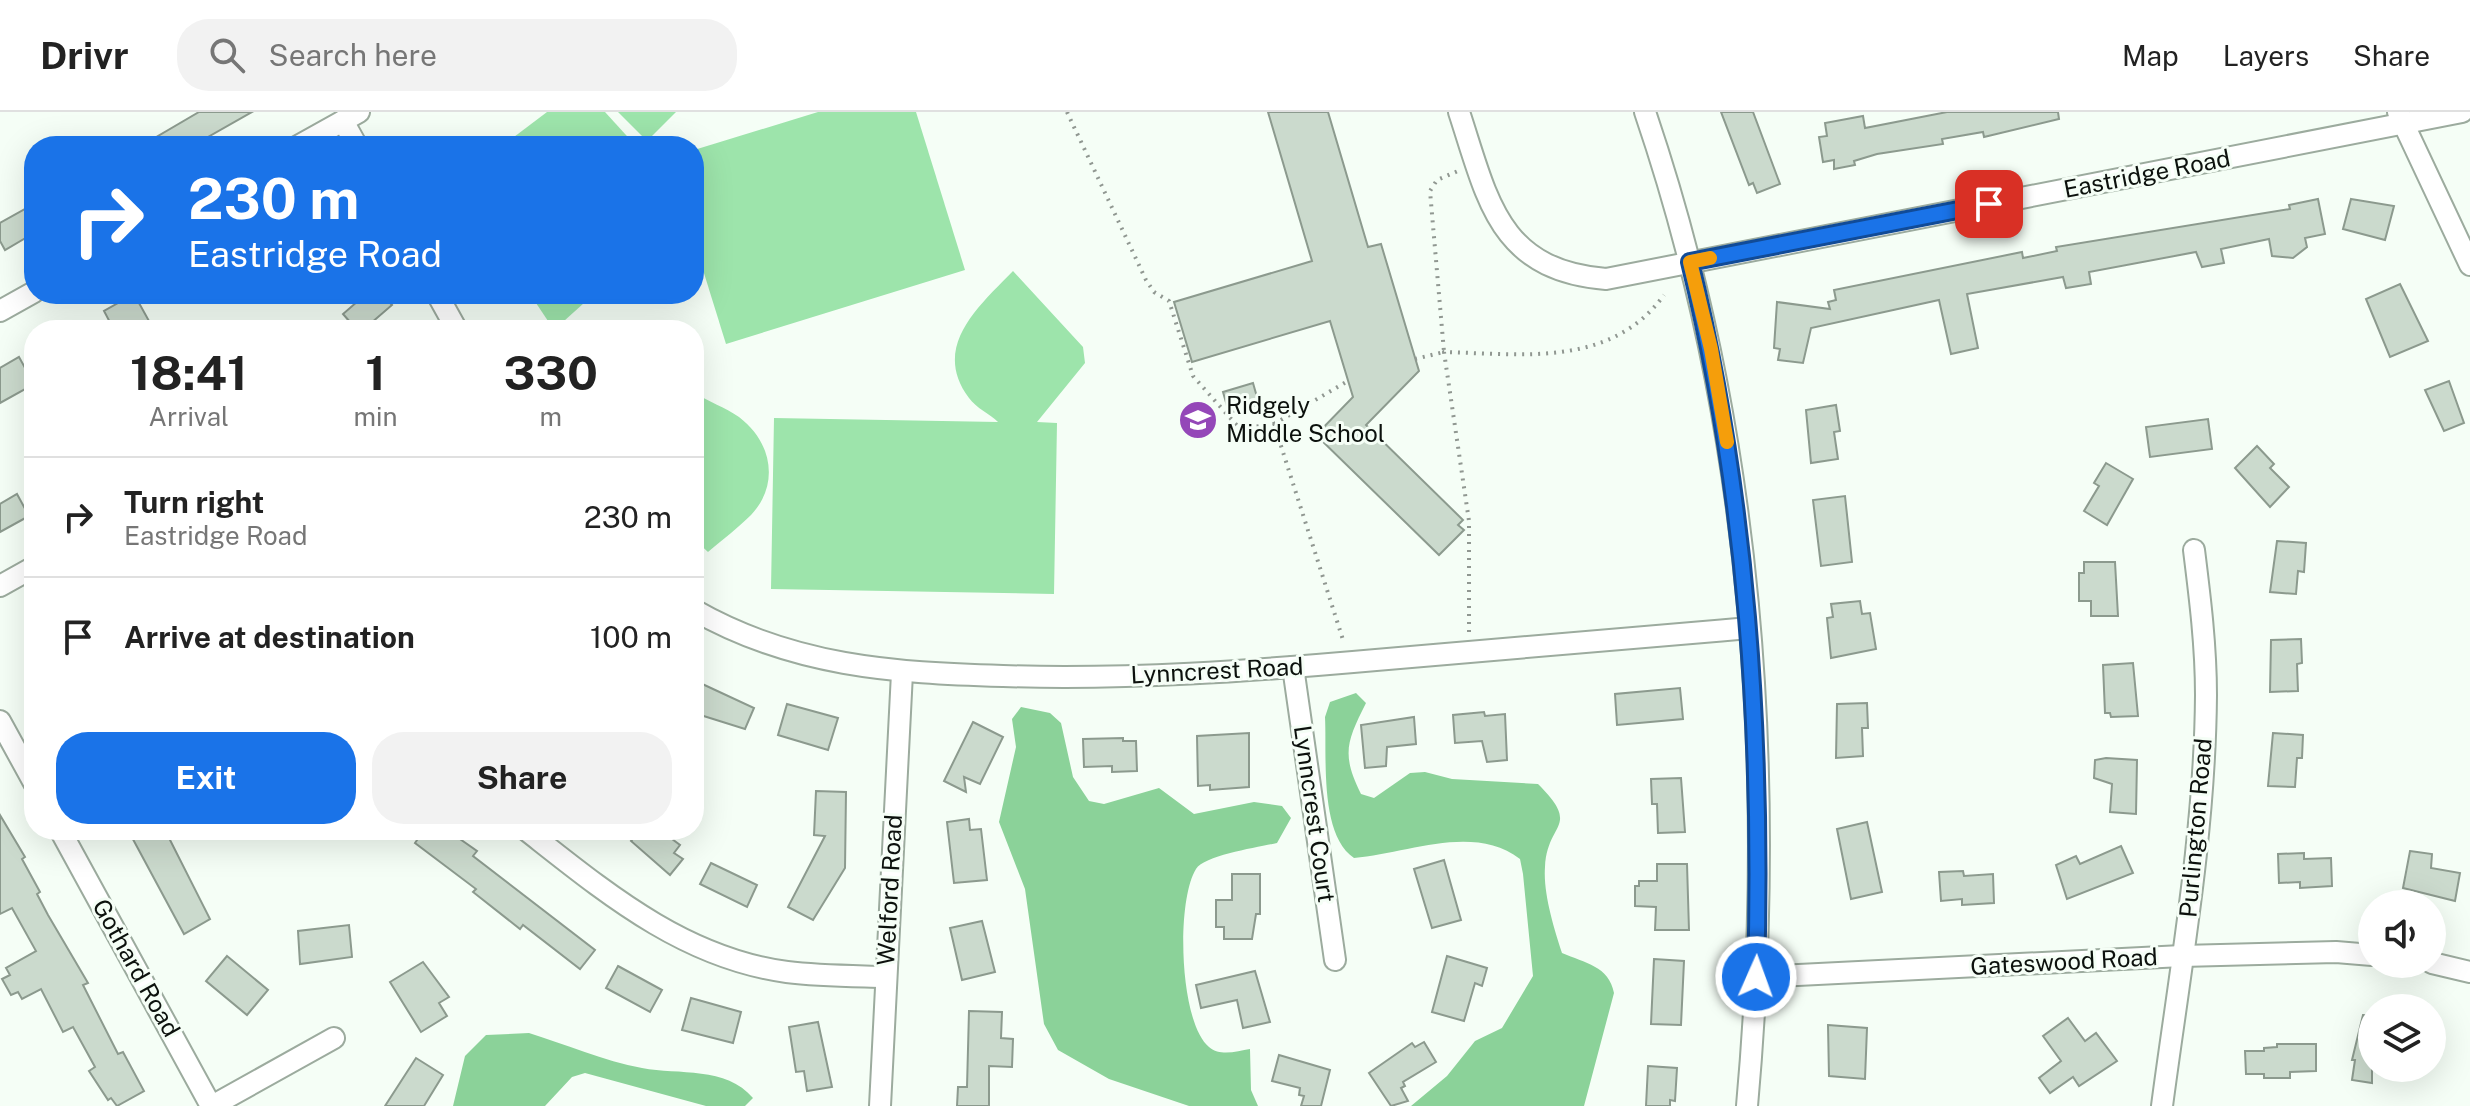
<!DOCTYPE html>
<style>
body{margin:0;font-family:"Public Sans",sans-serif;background:#f2f2f2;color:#222;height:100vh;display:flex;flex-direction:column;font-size:30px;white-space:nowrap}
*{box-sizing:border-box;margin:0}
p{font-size:26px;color:#767676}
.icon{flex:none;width:44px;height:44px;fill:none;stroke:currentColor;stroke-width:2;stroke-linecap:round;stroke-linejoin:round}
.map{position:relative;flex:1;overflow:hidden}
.details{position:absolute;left:24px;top:208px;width:680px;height:520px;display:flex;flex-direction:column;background:#fff;border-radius:32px;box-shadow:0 8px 32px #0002}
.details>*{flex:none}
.guide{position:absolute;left:24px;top:24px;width:680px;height:168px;border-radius:32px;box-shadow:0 8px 32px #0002;background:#1a73e8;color:#fff;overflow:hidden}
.controls{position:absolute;left:2358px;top:778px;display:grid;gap:16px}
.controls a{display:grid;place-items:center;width:88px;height:88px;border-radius:50%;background:#fff;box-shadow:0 8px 32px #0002;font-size:40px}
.pin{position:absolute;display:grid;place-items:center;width:68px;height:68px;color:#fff;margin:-34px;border-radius:16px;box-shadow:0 4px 12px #0006}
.me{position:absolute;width:88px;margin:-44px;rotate:2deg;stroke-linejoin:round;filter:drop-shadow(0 0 6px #0008)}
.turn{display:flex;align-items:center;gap:28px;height:168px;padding:0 32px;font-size:36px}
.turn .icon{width:104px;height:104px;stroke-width:2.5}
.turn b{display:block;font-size:56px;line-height:68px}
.eta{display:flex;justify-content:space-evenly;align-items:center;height:136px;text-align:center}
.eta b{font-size:48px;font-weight:700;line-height:56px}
.button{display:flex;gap:16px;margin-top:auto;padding:16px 32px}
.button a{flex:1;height:92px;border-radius:32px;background:#1a73e8;color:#fff;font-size:32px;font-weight:700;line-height:92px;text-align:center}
.button a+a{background:#f2f2f2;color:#222}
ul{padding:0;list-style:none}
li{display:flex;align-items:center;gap:24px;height:120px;padding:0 32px;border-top:2px solid #e0e0e0}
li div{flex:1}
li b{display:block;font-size:30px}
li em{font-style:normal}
header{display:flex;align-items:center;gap:48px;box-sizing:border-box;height:112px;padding:0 40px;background:#fff;border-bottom:2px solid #e0e0e0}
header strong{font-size:38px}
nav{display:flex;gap:44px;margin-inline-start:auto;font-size:28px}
.search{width:560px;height:72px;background:#f2f2f2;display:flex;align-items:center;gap:20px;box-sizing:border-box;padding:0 28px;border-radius:32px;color:#767676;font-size:30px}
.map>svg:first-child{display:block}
</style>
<header>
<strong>Drivr</strong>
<div class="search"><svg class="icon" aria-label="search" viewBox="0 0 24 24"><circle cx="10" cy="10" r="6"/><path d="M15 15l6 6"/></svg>Search here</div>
<nav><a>Map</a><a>Layers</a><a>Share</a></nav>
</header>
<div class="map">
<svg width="2470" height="994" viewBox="0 0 2470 994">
<rect width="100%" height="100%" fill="#f5fef6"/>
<!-- green -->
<g fill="#9de4ab">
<path d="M547 0H605L636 34H502Z"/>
<path d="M618 0H676L647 29Z"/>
<path d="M818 0H916L965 158 726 232 694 129V38Z"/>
<path d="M1013 159 1083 235 1085 251 1037 310 1057 311 1054 482 771 477 774 306 998 310C990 302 976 296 969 286 931 235 978 195 1013 159Z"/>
<path d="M530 182H594L554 218Z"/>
<path d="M694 281C708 289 726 296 739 305 772 330 780 372 751 403 738 416 722 428 708 440L694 427Z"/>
</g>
<!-- forest -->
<g fill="#8bd299">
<path d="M1356 581 1366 591C1347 629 1341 642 1361 682L1374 686 1410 661 1425 660 1452 667 1538 672C1582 716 1547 709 1545 755 1543 781 1554 816 1562 841 1585 851 1609 854 1614 881L1584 994H1411L1447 964 1475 929 1502 916 1533 864 1523 762 1520 747C1473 711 1406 742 1354 746 1319 722 1327 645 1325 605L1330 590Z"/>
<path d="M1021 595 1050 601 1061 611 1073 665 1089 689 1104 692 1159 676 1194 702 1254 690 1282 694 1291 706 1277 731C1260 735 1205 743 1196 757 1176 789 1179 910 1209 935 1221 945 1237 939 1250 937L1251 978 1258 994H1189L1109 967 1058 938 1044 912 1025 777 999 710 1016 635 1012 607Z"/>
<path d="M529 921C565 932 604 949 642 956 679 963 726 954 753 986L745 994H706L585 961 572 965 545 994H453L465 944 486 923Z"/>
</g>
<!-- building -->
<g fill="#cbdacd" stroke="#8c9a8e" stroke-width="2">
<path d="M199 0H252L192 34H141Z"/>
<path d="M1268 0H1328L1368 135 1381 132 1419 259 1366 313 1463 408 1458 413 1464 418 1439 443 1316 323 1353 285 1330 209 1192 250 1174 190 1312 149Z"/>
<path d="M1721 0H1753L1780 72 1757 81 1753 71 1749 73Z"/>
<path d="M1947 0H2058L2059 7 1984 25 1983 20 1942 27 1943 32 1877 42 1854 49 1855 53 1834 57V48L1823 50 1819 25 1827 24 1825 11 1863 4 1865 16Z"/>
<path d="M2318 87 2325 122 2305 126 2307 135 2293 146 2272 144 2269 127 2221 137 2224 151 2202 155 2196 140 2089 160 2091 172 2066 176 2063 165 1967 182 1978 236 1951 242 1939 188 1811 216 1803 251 1778 248 1780 237 1774 236 1777 190 1830 197 1828 190 1836 188 1834 178 2022 140 2023 146 2057 139 2056 135 2290 97 2289 93Z"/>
<path d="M2351 87 2394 94 2385 128 2343 117Z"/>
<path d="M34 92V121L5 138 0 129V111Z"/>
<path d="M2400 172 2428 229 2390 245 2366 187Z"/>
<path d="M134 182 149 209 131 218H114L104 199Z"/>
<path d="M366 182H382L392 193 363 218H357L343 202Z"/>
<path d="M19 245 34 272 0 291V256Z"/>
<path d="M2449 269 2464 311 2444 319 2425 278Z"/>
<path d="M1253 271 1259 292 1229 301 1223 280Z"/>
<path d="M1836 293 1840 319 1834 320 1838 347 1811 351 1806 298Z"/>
<path d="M2208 307 2212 337 2150 345 2146 315Z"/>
<path d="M2257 334 2274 352 2270 356 2289 375 2270 395 2235 356Z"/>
<path d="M2106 351 2133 367 2107 413 2084 399 2099 374 2094 371Z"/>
<path d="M17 382 29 404 0 420V392Z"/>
<path d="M1845 384 1852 450 1821 454 1813 388Z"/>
<path d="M2277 429 2306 431 2304 460 2298 459 2296 482 2270 480Z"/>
<path d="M2084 450H2115L2118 504H2091V489H2079V461H2084Z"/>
<path d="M1860 489 1862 502 1870 501 1876 537 1831 546 1827 506 1833 505 1831 492Z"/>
<path d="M2301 527 2302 551 2297 552 2298 579 2270 580 2271 528Z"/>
<path d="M2133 551 2138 604 2111 605 2110 601H2105L2103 553Z"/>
<path d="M698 570 754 596 745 617 694 601Z"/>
<path d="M1680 576 1683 607 1617 613 1615 582Z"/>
<path d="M1867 591 1868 616H1862L1863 644 1836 646 1837 592Z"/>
<path d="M787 592 838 606 828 638 778 623Z"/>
<path d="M1484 600 1485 604 1505 602 1507 648 1487 650 1482 629 1455 631 1453 603Z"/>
<path d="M1414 605 1416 632 1387 635 1386 654 1365 656 1361 613Z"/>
<path d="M973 610 1003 625 980 672 964 665 966 680 944 669Z"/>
<path d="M1249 621V675L1210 678V673L1198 674 1197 624Z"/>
<path d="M2273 621 2303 623 2302 646H2297L2295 675 2268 674Z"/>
<path d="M1123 626V629H1136L1137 659 1112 660V654L1084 655 1083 627Z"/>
<path d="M2106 646 2137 648 2136 702 2110 700 2112 672 2094 666 2095 648Z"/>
<path d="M1681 666 1685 720 1658 721 1657 692H1652L1651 667Z"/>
<path d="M816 679 846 680 845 756 813 808 788 795 825 724 814 723Z"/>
<path d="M0 703 25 745 22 747 40 780 37 782 48 803 88 871 83 873 118 942 123 940 144 979 117 994 111 986 108 988 89 959 95 955 73 915 63 920 41 877 22 887 18 880 11 883 2 867 10 863 6 856 36 839 12 796 0 802Z"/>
<path d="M969 707 970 718 981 717 987 768 954 771 947 710Z"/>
<path d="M1867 710 1882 780 1851 787 1837 717Z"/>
<path d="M128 718H165L210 807 184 822Z"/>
<path d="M424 718H447L477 739 473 744 595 838 580 857 523 813 520 817 473 780 476 777 415 731Z"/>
<path d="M640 718H660L680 733 674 741 683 747 670 763 631 729Z"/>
<path d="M2121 734 2133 761 2067 787 2056 753 2076 744 2080 752Z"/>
<path d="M2410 739 2432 742 2431 756 2460 761 2455 789 2403 776Z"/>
<path d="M2304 741V747L2331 746 2332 774 2300 776V770L2279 771 2278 742Z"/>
<path d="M1444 748 1461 808 1432 816 1414 757Z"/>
<path d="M711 751 757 773 747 795 700 772Z"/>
<path d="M1657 752H1687L1689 818H1655L1656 795 1635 794V774H1639V769H1657Z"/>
<path d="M1963 759 1964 764 1993 762 1994 791 1962 793V787L1941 789 1939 760Z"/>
<path d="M1232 762H1260V802H1256L1252 827H1224V815H1216V788H1232Z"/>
<path d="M982 809 995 860 962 868 950 816Z"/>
<path d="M349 813 352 845 300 852 298 819Z"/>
<path d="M227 844 268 878 247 903 206 869Z"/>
<path d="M1447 844 1487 856 1482 874 1475 871 1464 909 1432 900Z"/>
<path d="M1654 847 1684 849 1681 913 1651 912Z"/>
<path d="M423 850 449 885 439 891 447 904 421 920 390 870Z"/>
<path d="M618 854 662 878 650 900 606 876Z"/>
<path d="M1255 859 1270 910 1243 916 1237 888 1201 896 1196 873Z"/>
<path d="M691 886 741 900 733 931 682 918Z"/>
<path d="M969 899 1002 900 1001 926 1013 927 1012 955 989 954V994H957L958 975H967Z"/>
<path d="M2363 903 2372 904V971L2352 968 2355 948H2352Z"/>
<path d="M2068 906 2085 929 2096 921 2117 949 2079 974 2073 965 2050 981 2039 966 2061 949 2043 924Z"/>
<path d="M818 910 832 975 807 979 804 959 796 960 789 915Z"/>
<path d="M1828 913 1867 916 1865 967 1829 964Z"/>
<path d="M1424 930 1436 950 1403 970 1405 974 1401 976 1408 989 1391 994 1369 961 1412 931 1415 935Z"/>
<path d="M2277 932H2316V959L2290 960V966H2264V962H2246L2245 939H2264V936L2277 935Z"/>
<path d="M1279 943 1330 958 1321 994H1301L1304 984 1299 983 1300 976 1272 969Z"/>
<path d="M416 946 443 963 424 994H385Z"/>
<path d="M1648 954 1677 956 1675 989 1670 988V994H1646Z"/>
</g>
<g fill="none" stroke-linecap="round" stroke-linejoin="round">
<defs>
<g id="minor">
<path d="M1459 0C1488 88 1498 158 1606 167L2462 0"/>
<path d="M1645 0C1753 317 1777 661 1747 994"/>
<path d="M2398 0 2470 153"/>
<path d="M343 9 357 34"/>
<path d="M298 34 359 0"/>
<path d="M437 182 457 218"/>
<path d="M0 199 34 180"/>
<path d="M0 474 34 455"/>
<path d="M694 498C792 554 893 561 1003 564 1128 568 1252 559 1376 548 1501 537 1625 527 1749 516"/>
<path d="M1293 555 1335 848"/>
<path d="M0 609 34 671"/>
<path d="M60 718 211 994"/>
<path d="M526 718C605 780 683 846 787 860 819 864 853 864 885 865"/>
<path d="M2432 851 2470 860"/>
<path d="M1756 865 2182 844 2336 840 2372 843"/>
<path d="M212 994 334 926"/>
<path d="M880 994 902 561"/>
<path d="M2162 994C2180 858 2205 721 2206 583 2206 534 2200 486 2194 438"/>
</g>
</defs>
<!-- minor casing -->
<use href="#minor" stroke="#9cab9e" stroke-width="24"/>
<!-- path -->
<g stroke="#909791" stroke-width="4" stroke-dasharray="2 6" stroke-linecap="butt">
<path d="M1067 0 1146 168 1154 180 1169 189 1193 264 1240 317 1274 312 1344 531"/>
<path d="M1415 247 1444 240 1430 79 1437 68 1458 59"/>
<path d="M1274 312 1348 269"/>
<path d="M1469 520V409L1444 240C1522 242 1611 256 1664 183"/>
</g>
<!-- minor -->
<use href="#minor" stroke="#fff" stroke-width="20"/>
</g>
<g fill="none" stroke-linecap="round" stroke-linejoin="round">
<defs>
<path id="route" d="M1756 865C1763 624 1747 385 1690 150L1989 92"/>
</defs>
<!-- route casing -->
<use href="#route" stroke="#114b97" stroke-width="20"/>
<!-- route -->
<use href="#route" stroke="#1a73e8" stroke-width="14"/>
<!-- slow -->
<path stroke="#f59e0b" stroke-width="14" d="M1710 146 1690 150 1711 237 1727 330"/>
</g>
<!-- icons -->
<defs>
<symbol id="school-disc" viewBox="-11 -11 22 22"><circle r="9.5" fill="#9447b8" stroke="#f5fef6"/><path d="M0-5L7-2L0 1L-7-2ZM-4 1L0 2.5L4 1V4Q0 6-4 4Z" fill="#fff"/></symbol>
</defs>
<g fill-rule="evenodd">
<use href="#school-disc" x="1176" y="286" width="44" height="44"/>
</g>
<g text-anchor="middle" stroke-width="6" stroke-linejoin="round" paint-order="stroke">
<!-- street labels -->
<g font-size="24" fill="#0c110d" stroke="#f5fef6">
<text transform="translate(2147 62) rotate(-11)" y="8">Eastridge Road</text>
<text transform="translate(1217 559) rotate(-3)" y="8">Lynncrest Road</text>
<text transform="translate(1314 702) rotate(82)" y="8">Lynncrest Court</text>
<text transform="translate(2196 716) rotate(-85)" y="8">Purlington Road</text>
<text transform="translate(890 778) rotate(-87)" y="8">Welford Road</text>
<text transform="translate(2064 850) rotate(-3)" y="8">Gateswood Road</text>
<text transform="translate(136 856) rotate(61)" y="8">Gothard Road</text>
</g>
<!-- poi labels -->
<g font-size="24" fill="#0c110d" stroke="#f5fef6" text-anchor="start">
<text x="1226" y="302">Ridgely<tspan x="1226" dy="28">Middle School</tspan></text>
</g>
</g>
</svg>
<div class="controls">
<a><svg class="icon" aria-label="sound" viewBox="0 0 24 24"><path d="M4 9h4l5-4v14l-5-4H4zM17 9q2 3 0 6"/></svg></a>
<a><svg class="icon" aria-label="layers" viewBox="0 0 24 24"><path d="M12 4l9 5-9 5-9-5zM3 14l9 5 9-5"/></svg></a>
</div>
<div class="pin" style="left:1989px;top:92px;background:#d93025"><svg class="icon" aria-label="arrive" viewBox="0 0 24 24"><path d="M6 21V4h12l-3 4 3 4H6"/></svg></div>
<svg class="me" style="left:1756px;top:865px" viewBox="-20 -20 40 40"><circle r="17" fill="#1a73e8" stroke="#fff" stroke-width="3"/><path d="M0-11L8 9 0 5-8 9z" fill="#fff"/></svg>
<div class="guide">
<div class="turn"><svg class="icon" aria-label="right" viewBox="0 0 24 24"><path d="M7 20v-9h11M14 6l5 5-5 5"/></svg><div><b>230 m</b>Eastridge Road</div></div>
</div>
<section class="details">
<div class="eta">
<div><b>18:41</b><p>Arrival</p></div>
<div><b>1</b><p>min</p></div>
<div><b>330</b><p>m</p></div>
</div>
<ul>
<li><svg class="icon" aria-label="right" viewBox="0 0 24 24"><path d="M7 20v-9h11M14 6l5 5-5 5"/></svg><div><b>Turn right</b><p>Eastridge Road</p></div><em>230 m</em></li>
<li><svg class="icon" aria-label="arrive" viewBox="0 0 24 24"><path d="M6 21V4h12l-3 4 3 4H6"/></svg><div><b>Arrive at destination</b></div><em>100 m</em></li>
</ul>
<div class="button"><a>Exit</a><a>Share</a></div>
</section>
</div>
